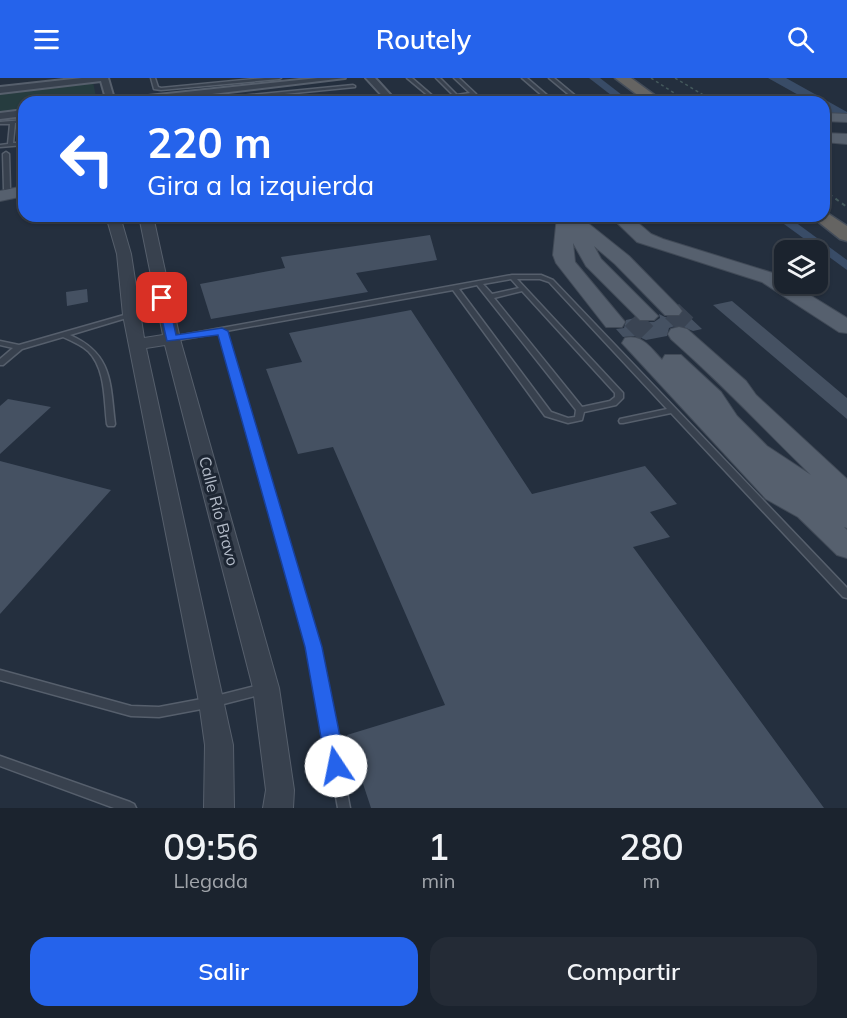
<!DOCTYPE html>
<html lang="es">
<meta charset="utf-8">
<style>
body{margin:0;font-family:Mulish,sans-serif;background:#242b36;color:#f1f3f6;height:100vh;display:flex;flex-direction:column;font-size:22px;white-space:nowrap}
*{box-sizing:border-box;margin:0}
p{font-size:20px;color:#a0a4aa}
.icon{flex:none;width:33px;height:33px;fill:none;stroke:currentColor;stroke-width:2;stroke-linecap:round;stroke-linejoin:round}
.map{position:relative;height:730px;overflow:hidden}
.side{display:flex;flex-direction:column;background:#1b232e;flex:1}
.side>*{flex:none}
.hud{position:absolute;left:18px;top:18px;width:812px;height:126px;border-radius:18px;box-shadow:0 2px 4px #0004,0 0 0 2px #39404a;background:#2563eb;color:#fff;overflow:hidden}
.tools{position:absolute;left:774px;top:162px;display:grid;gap:12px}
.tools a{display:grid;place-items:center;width:54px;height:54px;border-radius:12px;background:#1b232e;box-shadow:0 2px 4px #0004,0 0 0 2px #39404a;font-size:30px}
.pin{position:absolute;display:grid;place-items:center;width:51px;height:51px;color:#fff;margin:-26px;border-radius:12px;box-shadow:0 3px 9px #0006}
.me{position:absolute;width:66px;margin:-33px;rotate:349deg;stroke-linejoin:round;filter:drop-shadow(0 0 4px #0008)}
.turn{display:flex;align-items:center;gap:21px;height:126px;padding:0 30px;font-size:27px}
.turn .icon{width:78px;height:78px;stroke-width:2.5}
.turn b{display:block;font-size:42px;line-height:51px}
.eta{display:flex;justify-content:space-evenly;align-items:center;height:102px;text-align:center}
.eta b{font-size:36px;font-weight:600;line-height:42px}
.action{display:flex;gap:12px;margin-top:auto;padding:12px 30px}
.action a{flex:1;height:69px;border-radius:18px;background:#2563eb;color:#fff;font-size:24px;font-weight:600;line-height:69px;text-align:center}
.action a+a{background:#242b36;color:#f1f3f6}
header{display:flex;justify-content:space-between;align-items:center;height:78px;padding:0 30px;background:#2563eb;color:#fff;font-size:27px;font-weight:600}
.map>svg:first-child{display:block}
</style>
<header><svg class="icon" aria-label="menu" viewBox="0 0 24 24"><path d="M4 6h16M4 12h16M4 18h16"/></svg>Routely<svg class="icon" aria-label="search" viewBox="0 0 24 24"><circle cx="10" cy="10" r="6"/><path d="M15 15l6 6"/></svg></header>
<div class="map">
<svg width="847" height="730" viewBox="0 0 847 730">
<rect width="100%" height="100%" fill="#242f3e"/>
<!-- green -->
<path fill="#263c3f" d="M93 4 97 24H24V32L0 35V14Z"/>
<!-- water -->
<path fill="#394c67" d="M768 0H786L847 34V45L824 31V24H811Z"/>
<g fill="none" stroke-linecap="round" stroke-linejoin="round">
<!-- canal -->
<g fill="#394c67" fill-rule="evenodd">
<path d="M589 0H600L631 24H620Z"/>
<path d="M773 138H787L847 182V192Z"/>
</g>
</g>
<!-- building -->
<g fill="#455162">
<path d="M430 157 437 182 356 195 368 214 211 241 200 206 285 190 281 179Z"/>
<path d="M87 211 88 224 67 228 66 214Z"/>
<path d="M732 223 847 320V341L713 227Z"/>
<path d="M411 232 532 416 645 388 677 426 650 434 670 459 633 469 824 730H371L347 657 445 627 333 369 298 376 266 291 302 284 289 255Z"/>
<path d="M684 234 702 251 693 253 678 247 669 250 667 258 646 262 637 258 623 259 616 251 624 250 626 242 635 240 640 244H654L660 240 659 236 665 239H679Z"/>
<path d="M8 321 51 329 0 376V328Z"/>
<path d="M0 383 111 412 0 536Z"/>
</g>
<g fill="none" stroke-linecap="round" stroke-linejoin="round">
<!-- primary-tunnel -->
<g stroke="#3a4453" stroke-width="20" stroke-dasharray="20 10" stroke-linecap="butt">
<path d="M672 233 693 253"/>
<path d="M632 241 652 261"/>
</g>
<defs>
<g id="service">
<path d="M151 0H155L158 9 161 10 265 0H281L279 1 161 12 154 11Z"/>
<path d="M407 0H412L435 20 453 17 436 0H440L457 17 470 15 454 0H459L476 16 457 20 411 24 431 20Z"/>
<path d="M522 0H527L555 24H550L547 21 524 23V22L526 21 544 19Z"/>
<path d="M549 0H554L578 20V22L562 24 573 20Z"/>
<path d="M353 7 355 8V9L203 24H187L189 23Z"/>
<path d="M24 42V44L15 45 13 65H24V67L0 69V67L8 66 10 46H0V44Z"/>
<path d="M6 74 9 76 10 111 7 113 4 111 3 76Z"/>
<path d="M512 197H541L553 202 847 510V520L843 519 671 335 623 345H620L619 343 620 341 667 331 549 204 540 201H517L623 315V320L616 327 584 334 582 342 568 345 545 338 453 212 226 253 319 569 350 730H338L309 569 219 255 172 263 168 261 172 259ZM511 201 519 210 492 216 483 206ZM477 207 576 332 575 339 568 340 551 334 459 211ZM522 213 615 315V319L610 323 582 329 494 220Z"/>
<path d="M131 235 133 236V238L70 257C113 276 110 305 115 346L114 348H108L107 346C104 322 106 291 88 273 81 267 72 263 63 259L22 271 3 287H0V281L13 270 0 267V263L19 267Z"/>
<path d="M0 592 131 628 159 629 212 619 263 606 267 608 268 611 267 614 263 616 212 629 159 639 131 638 0 602Z"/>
<path d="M0 678 130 724 134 726 136 730H114L0 688Z"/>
</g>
<g id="minor">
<path d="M82 0H108L115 24H107L101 3 0 15V9Z"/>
<path d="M318 0H345L145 24H116L120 21Z"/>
<path d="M366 0H375L397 24H388Z"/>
<path d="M24 32V38L0 41V35Z"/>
</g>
<path id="tertiary" d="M106 138H120L131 176 144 260 163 257 139 138H153L180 261 279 610 294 712 293 730H263L266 712 253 610 165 267 146 270 233 667 234 730H204L205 667 199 624 123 237 117 176Z"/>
<g id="primary">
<path d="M824 35 847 36V44L824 43Z"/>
<path d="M824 55 847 56V66L824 64Z"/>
<path d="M24 108V118L0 123V113Z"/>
<path d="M101 138H122L123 140 114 145Z"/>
<path d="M557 138H579L629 178 679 229 682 233 679 237H665L615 186 594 168 601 181 658 238 654 242H640L586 188 573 165 575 184 625 244 622 249H606L556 185 553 177Z"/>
<path d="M610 138H630L651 156 663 161 776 196 784 201V206H792L847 240V255L839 254 762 204 637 164Z"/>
<path d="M679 249 687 251 746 303 756 317 847 401V450L844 449 847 452V480L837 477 798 439 766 421 622 265 625 260C642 256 651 270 662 282L665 277H681L721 314 737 338 767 368 811 397C764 351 720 304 671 261L668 256 671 251Z"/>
</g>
<g id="trunk">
<path d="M615 0H631L664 24H647Z"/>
<path d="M824 133 847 148V163L840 161 811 138H824Z"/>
</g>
</defs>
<!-- service casing -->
<use href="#service" stroke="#565f6c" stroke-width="3"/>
<!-- minor casing -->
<use href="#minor" stroke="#565f6c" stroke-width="4"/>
<!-- tertiary casing -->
<use href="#tertiary" stroke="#565f6c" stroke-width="2"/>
<!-- primary casing -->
<use href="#primary" stroke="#414a57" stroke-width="2"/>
<!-- trunk casing -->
<use href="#trunk" stroke="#434c59" stroke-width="3"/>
<!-- path-far1 -->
<g stroke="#44595c" stroke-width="1.5" stroke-dasharray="3 3" stroke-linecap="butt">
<path d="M651 0 688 24"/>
<path d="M675 0 715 24"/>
<path d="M824 113 831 118"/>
</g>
<!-- path -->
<path stroke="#44595c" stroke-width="2" stroke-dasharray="4 4" stroke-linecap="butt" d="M829 116 847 129"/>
<!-- service -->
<use href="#service" fill="#38414e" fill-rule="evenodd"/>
<!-- minor -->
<use href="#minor" fill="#38414e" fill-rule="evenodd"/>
<!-- tertiary -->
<use href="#tertiary" fill="#38414e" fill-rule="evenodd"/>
<!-- primary -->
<use href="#primary" fill="#56606e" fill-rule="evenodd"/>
<!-- trunk -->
<use href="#trunk" fill="#656462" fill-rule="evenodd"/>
</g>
<!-- route -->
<path fill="#2563eb" stroke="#184099" stroke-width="1.5" d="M162 217 168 220 176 257 222 250 228 253 322 569 346 688 343 694 336 697 329 694 326 688 305 569 218 257 167 263 157 220Z"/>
<g text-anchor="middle" stroke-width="6" stroke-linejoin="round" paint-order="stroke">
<!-- street labels -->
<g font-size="16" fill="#b4bcc9" stroke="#1d2633">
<text transform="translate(219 433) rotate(75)" y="6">Calle Río Bravo</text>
</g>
</g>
</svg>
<div class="tools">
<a><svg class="icon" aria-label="layers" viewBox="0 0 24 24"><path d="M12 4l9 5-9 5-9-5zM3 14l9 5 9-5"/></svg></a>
</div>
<div class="pin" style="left:162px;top:220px;background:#d93025"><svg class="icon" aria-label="arrive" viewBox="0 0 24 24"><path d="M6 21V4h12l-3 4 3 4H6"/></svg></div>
<svg class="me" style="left:336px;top:688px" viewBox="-20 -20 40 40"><circle r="19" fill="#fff"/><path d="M0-13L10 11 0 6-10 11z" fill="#2563eb"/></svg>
<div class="hud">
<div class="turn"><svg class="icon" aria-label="left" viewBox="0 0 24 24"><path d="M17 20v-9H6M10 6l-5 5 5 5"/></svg><div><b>220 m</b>Gira a la izquierda</div></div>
</div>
</div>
<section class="side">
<div class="eta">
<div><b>09:56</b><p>Llegada</p></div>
<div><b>1</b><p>min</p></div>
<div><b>280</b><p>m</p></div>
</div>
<div class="action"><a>Salir</a><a>Compartir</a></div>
</section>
